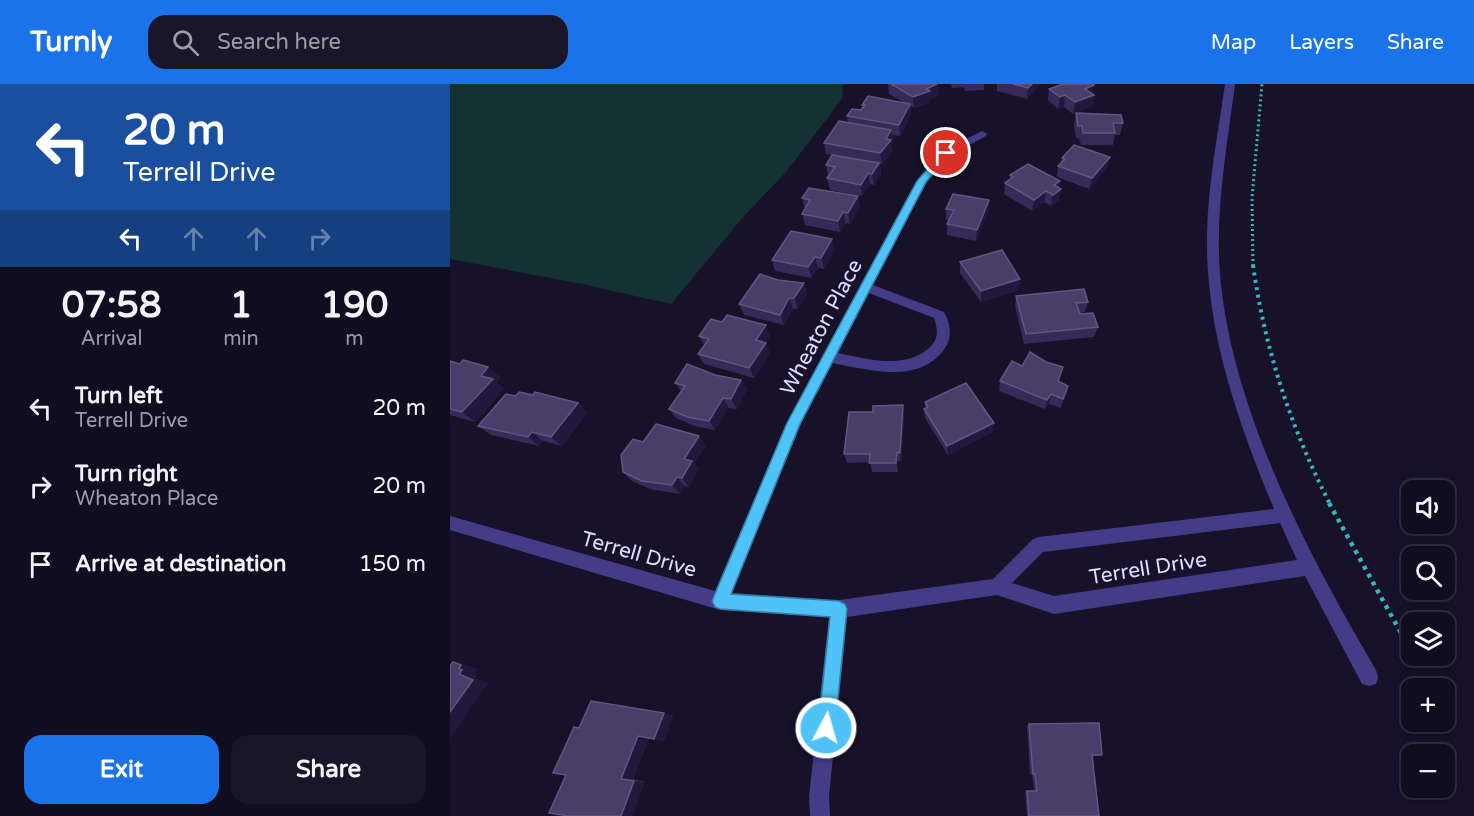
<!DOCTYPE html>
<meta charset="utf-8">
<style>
body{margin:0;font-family:"Varela Round",sans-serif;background:#1a1629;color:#f1f3f6;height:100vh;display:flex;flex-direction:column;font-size:22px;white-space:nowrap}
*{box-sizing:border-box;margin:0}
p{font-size:20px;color:#9c9ca5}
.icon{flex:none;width:33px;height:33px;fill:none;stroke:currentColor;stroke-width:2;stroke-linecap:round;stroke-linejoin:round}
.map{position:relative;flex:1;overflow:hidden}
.sheet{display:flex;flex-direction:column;background:#110d20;width:450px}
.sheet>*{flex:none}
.guide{background:#1a4fa0;color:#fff;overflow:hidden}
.controls{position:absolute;left:951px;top:396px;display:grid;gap:12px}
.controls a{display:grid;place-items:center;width:54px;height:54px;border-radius:12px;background:#110d20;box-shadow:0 3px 15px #0003,0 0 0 2px #302d3e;font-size:30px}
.pin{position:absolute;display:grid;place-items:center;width:51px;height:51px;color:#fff;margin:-26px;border:3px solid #fff;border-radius:50%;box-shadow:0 2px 6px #0007}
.me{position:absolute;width:66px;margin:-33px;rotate:6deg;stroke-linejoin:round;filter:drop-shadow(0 0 4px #0008)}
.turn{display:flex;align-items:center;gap:21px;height:126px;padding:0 24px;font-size:27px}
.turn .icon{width:78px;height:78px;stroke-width:2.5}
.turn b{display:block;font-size:42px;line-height:51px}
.lanes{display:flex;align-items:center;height:57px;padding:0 24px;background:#0003;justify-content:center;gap:30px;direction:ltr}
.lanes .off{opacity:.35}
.eta{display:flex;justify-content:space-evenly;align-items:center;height:102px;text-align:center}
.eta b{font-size:36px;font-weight:800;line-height:42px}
.action{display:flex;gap:12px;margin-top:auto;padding:12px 24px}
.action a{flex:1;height:69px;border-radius:18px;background:#1a73e8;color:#fff;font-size:24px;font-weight:800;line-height:69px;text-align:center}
.action a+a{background:#1a1629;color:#f1f3f6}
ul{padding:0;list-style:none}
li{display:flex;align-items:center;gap:18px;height:78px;padding:0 24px}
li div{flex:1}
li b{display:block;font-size:22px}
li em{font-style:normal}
header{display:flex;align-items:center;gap:36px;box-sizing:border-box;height:84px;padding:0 30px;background:#1a73e8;color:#fff}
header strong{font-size:28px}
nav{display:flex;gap:33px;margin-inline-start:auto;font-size:21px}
.search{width:420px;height:54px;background:#1a1629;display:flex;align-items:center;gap:15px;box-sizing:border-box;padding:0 21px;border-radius:18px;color:#9c9ca5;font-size:22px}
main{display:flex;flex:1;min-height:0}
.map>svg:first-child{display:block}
</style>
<header>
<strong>Turnly</strong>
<div class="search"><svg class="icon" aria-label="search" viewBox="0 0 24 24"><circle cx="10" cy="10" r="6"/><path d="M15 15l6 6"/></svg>Search here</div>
<nav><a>Map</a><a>Layers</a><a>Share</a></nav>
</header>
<main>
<section class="sheet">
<div class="guide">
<div class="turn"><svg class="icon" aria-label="left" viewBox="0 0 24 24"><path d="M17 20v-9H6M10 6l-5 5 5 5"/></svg><div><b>20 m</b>Terrell Drive</div></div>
<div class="lanes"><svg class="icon" aria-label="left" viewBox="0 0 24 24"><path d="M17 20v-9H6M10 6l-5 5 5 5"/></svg><svg class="icon off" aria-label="ahead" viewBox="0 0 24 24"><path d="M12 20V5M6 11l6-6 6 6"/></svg><svg class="icon off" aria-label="ahead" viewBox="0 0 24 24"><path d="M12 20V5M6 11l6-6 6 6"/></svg><svg class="icon off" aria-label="right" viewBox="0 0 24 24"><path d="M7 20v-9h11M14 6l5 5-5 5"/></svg></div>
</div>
<div class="eta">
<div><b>07:58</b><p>Arrival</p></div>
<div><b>1</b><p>min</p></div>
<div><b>190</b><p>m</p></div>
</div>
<ul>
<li><svg class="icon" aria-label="left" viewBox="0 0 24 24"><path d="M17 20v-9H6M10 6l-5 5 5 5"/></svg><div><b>Turn left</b><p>Terrell Drive</p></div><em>20 m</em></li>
<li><svg class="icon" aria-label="right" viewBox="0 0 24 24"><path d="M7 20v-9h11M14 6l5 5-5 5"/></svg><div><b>Turn right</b><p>Wheaton Place</p></div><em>20 m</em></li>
<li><svg class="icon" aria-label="arrive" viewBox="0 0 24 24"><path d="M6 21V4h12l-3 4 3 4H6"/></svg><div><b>Arrive at destination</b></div><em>150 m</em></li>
</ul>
<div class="action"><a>Exit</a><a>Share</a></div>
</section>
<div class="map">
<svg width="1024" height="732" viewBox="0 0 1024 732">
<rect width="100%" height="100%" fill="#17112a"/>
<!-- green -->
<path fill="#143234" d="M0 0H393L392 15 336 88 294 132 221 220 132 200 0 175Z"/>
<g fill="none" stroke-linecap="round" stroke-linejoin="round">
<!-- path-far2 -->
<path stroke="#31b9bb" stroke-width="3" stroke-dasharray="2 3" stroke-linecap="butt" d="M803 182 802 114 812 0"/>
<!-- path-far1 -->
<path stroke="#31b9bb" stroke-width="4" stroke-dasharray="3 4.5" stroke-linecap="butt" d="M803 181C815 266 841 344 880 420"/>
<!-- path -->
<path stroke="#31b9bb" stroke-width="4.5" stroke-dasharray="4 5" stroke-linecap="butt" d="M879 419 951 549"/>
<!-- street -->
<path fill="#453c88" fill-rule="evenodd" d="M775 0H785C777 63 765 127 770 190 781 325 859 472 926 586L928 593 926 600 919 602 912 600 855 492 604 530 547 511 397 533 379 712 380 732H360L359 712 379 533 270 526 0 446V432L265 507 337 339 467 97 492 67 532 47 537 50 536 52 500 71 477 98 423 201 494 228C501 241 503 254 493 267 467 300 418 286 383 279L351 340 282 509 389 516 543 495 583 455 589 453 824 425C788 338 755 246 757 150 758 100 768 50 775 0ZM419 209 484 234C488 246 489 255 479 264 454 286 417 275 388 269ZM830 439 847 476 604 512 562 499 593 468Z"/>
</g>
<!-- wall -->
<g fill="#372a58">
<path d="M438 0H489V11L480 15V19L464 24 461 22V31L450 52 442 51 443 57 441 60 442 68 432 80H430L431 90 424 101 420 100 412 112 380 106 377 94 378 92 376 81 382 71 376 70 374 59 398 39 397 32 411 26 412 25V21L455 19 439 10Z"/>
<path d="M501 0H534V6L515 7 514 3 502 4Z"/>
<path d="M547 0H590L577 15 547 7Z"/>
<path d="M644 1 642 9 644 11 642 22 623 30 614 23 608 25 598 16 599 5Z"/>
<path d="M626 29 673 39 670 51H665L663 61H631L629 54H626L624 41Z"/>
<path d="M660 73 657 84 639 105 607 93 608 82 611 79 612 74Z"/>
<path d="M560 91 610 97 609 104V116L601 122 594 118 582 127 554 110 555 99 560 95Z"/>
<path d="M408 112 410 123 400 140 396 139 390 148 355 141 352 130 355 125 352 114Z"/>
<path d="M539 116 538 128 526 157 497 151V140L499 136H496V125Z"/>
<path d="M385 166 374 185 368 184 362 194 325 187 322 176Z"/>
<path d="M510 178 570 195 568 206 531 218 510 189Z"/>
<path d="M328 196 354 199 357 210 348 225H343L334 241 294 231 289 220Z"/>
<path d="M566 212 638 218 635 228 630 229V230L648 243 644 253 574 260 565 222Z"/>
<path d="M249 252H320L315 259 320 269 304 294 254 280 248 270 254 261Z"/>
<path d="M0 277 10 280 38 283 50 293 46 298 54 305 25 338 0 331Z"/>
<path d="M596 278 613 283 609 297 618 302 616 312 611 324 599 320 595 325 549 307 550 297 572 282Z"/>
<path d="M265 291 291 296 297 305 287 325 279 324 265 346 244 342 226 334 219 325 231 307 225 299Z"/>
<path d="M83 311 128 319 137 329 112 362 93 357 89 362 41 351 28 342 66 312Z"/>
<path d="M475 318 544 339 543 348 498 371 475 334 474 325 475 324Z"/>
<path d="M454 331 451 377H448V388H422L420 378 397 379 394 370Z"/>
<path d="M193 358 256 361 244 379 249 385 239 403 234 402 230 410 200 405 182 397 173 388Z"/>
<path d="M214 629 223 632 214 657 199 654 183 695 195 698 99 729 116 691 129 644Z"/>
<path d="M579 640 652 671 642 672 649 732H577L575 707H584L582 691H580L577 642Z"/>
</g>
<!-- shaded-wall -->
<g fill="#22183e">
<path d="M487 0H489V11L480 15V19L464 24 463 13Z"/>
<path d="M582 0H590L577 15 578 4Z"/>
<path d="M644 1 642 12 644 11 642 22 623 30 625 18 635 5Z"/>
<path d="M615 11 614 23 608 25 610 13Z"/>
<path d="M460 20 461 31 450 52 449 41Z"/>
<path d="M441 46 443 57 441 60 442 68 432 80 430 69 436 55Z"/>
<path d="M660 73 657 84 639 105 642 94Z"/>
<path d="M429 79 431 90 424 101 422 90Z"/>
<path d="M418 89 420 100 412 112 411 101Z"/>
<path d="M610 97 608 107 611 105 609 116 601 122 604 101Z"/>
<path d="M596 107 594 118 582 127 584 116Z"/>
<path d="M408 112 410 123 400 140 398 129Z"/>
<path d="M539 116 538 128 526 157 527 146Z"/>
<path d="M393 128 396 139 390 148 388 137Z"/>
<path d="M382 155 385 166 374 185 371 174Z"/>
<path d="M365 173 368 184 362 194 358 183Z"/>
<path d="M570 195 568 206 531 218V207Z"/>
<path d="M354 199 357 210 348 225 344 214Z"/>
<path d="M339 214 343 225 334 241 330 231Z"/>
<path d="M316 241 320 252 310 267 306 256Z"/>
<path d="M316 259 320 269 304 294 299 284Z"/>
<path d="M38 283 50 293 46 298 54 305 25 338 12 328 31 292Z"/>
<path d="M291 296 297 305 287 325 281 315Z"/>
<path d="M618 302 616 312 611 324 613 315Z"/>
<path d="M601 310 599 320 595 325 597 316Z"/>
<path d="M273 314 279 324 265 346 259 337Z"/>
<path d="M128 319 137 329 112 362 101 353Z"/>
<path d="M453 321 454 331 451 377 450 369Z"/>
<path d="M544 339 543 348 498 371 497 362Z"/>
<path d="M82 348 93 357 89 362 78 353Z"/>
<path d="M249 352 256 361 244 379 249 385 239 403 232 394 234 375Z"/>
<path d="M447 368 448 377V388L446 379Z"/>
<path d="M227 393 234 402 230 410 222 401Z"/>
<path d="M3 578 19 582 27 585 25 588 28 590 25 594 38 599 0 655V628L9 590 0 582V581L10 583Z"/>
<path d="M214 629 223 632 214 657 204 655Z"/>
<path d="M188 652 199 654 183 695H171Z"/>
<path d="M184 697 195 698 183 732H171Z"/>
</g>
<!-- building -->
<g fill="#493d6a" stroke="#615681" stroke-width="1.5">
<path d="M441 0H487L476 5 480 7 463 13Z"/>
<path d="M563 0H582L578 4Z"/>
<path d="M613 0H642L644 1 635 5 644 11 625 18 615 11 610 13 599 5Z"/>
<path d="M418 12 460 20 449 41 397 32 402 25 411 26 415 21H412Z"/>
<path d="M626 29 671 31 673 39H663L665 49H633L632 42H628Z"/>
<path d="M389 37 441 46 436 55 441 56 430 69 374 59Z"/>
<path d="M624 61 660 73 642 94 608 82 615 75 612 74Z"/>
<path d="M382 71 429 79 422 90 418 89 411 101 377 94 385 83 376 81Z"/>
<path d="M578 80 610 97 604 101 611 105 603 111 596 107 584 116 555 99 563 93 560 91Z"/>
<path d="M359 104 408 112 398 129 393 128 388 137 352 130 360 116 352 114Z"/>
<path d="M503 110 539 116 527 146 497 140 504 126 496 125Z"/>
<path d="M341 147 382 155 371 174 365 173 358 183 322 176Z"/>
<path d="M552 166 570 195 531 207 510 178Z"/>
<path d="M310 190 328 196 354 199 344 214H339L330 231 289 220Z"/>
<path d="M634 205 638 218 626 219 630 230 643 229 648 243 576 250 566 212Z"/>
<path d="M277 231 316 241 306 256 316 259 299 284 248 270 259 255 249 252 261 235 272 238Z"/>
<path d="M580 268 596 278 613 283 608 297 618 302 613 315 601 310 597 316 550 297 562 277 572 282Z"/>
<path d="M13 276 38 283 31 292 43 295 12 328 0 325V277L10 280Z"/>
<path d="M237 280 265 291 291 296 281 315 273 314 259 337 237 333 219 325 235 302 225 299Z"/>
<path d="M516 299 544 339 497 362 474 325 478 323 475 318Z"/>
<path d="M69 308 83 311 85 308 128 319 101 353 82 348 78 353 28 342 56 310 66 312Z"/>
<path d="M453 321 450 369 447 368 446 379H419L420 370H394L399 328H423V322Z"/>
<path d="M206 340 249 352 234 375 242 377 232 394 227 393 222 401 192 397 173 388 171 371 183 355 193 358Z"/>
<path d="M3 578 11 581 9 585 12 586 9 590 23 596 0 628V582Z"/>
<path d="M141 617 214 629 204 655 188 652 171 695 184 697 171 732H118L99 729 116 691 103 689 124 643 129 644Z"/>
<path d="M649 639 652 671H642L649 732H579L577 707H587L585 690H583L579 640Z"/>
</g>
<!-- route -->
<path fill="#4fc3f7" stroke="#337fa1" stroke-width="1.5" d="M493 67 501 69 476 98 350 340 281 510 389 517 395 520 397 525 385 644 383 650 376 652 370 650 368 644 380 533 270 525 265 523 262 517 337 339 467 97Z"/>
<g text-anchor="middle" stroke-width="4.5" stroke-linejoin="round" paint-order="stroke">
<!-- street labels -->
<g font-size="21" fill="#e1daff" stroke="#17112a">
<text transform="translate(371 243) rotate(-62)" y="7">Wheaton Place</text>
<text transform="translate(189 470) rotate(16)" y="7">Terrell Drive</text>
<text transform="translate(698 484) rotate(-9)" y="7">Terrell Drive</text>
</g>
</g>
</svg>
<div class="controls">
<a><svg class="icon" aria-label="sound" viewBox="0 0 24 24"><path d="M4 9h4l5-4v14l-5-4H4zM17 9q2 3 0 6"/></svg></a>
<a><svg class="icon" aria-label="search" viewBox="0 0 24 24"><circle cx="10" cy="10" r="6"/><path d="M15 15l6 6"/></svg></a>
<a><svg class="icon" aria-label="layers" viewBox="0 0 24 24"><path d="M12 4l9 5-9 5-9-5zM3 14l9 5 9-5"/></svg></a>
<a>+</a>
<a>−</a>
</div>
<div class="pin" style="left:496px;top:69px;background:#d93025"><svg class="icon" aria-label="arrive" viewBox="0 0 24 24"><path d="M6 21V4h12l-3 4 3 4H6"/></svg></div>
<svg class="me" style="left:376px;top:644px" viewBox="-20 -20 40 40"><circle r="17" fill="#4fc3f7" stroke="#fff" stroke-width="3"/><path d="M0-11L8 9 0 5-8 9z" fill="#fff"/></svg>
</div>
</main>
